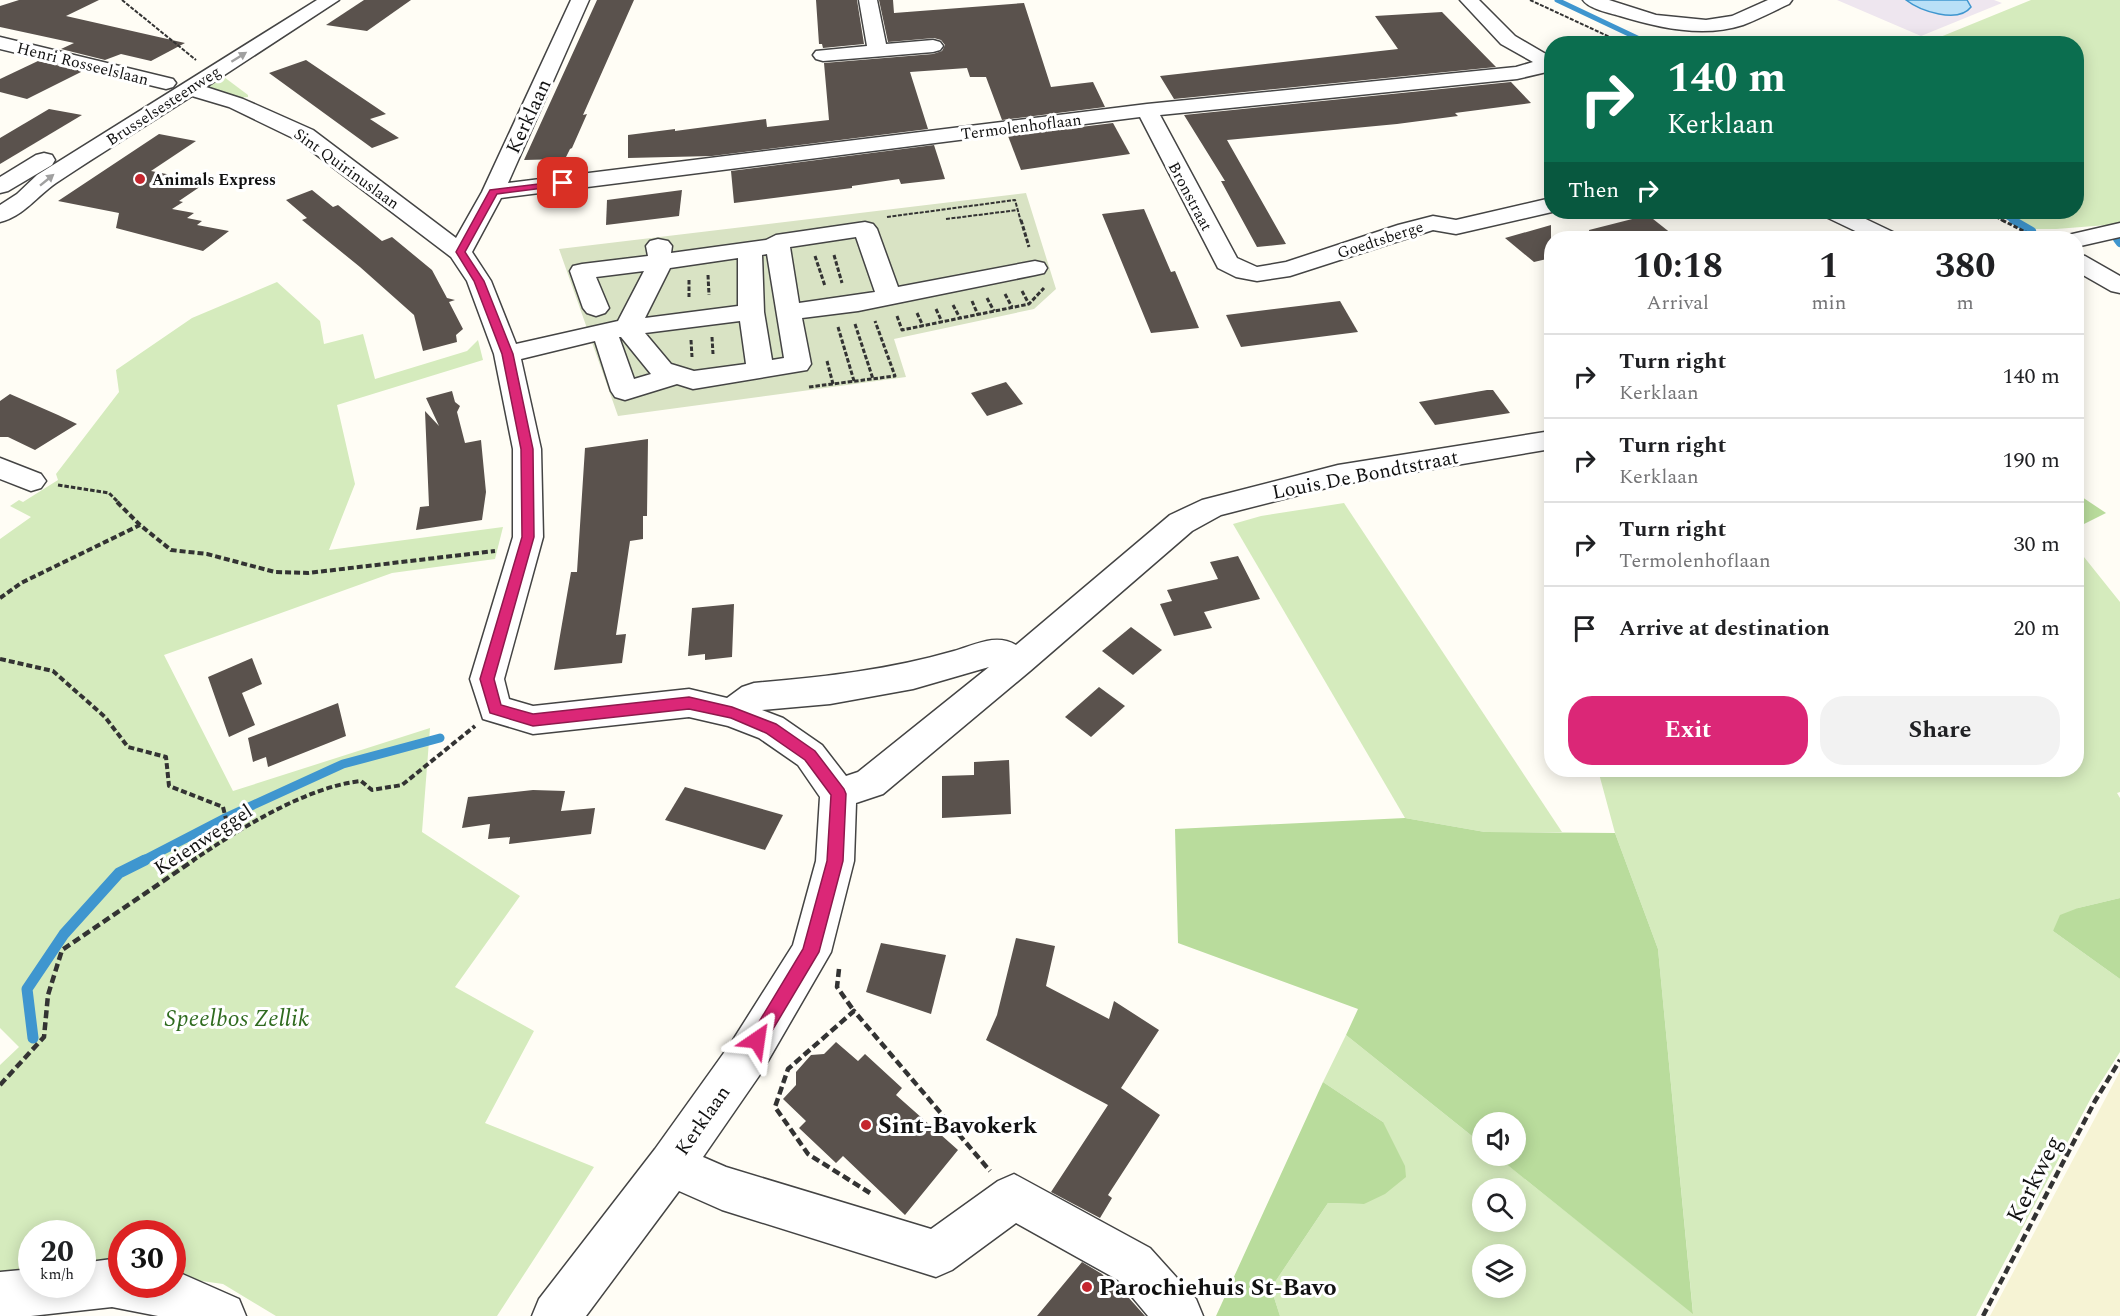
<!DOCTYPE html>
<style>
body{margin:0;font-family:Spectral,serif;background:#f2f2f2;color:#202124;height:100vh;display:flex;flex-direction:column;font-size:22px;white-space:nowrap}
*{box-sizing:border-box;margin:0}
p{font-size:20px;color:#757577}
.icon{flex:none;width:33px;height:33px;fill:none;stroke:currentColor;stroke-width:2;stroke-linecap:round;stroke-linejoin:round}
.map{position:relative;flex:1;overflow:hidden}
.drawer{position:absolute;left:1544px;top:231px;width:540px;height:546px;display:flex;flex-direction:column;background:#fff;border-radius:24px;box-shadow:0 3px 15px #0003}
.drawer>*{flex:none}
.guide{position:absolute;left:1544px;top:36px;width:540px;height:183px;border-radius:24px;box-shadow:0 3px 15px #0003;background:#0b6e4f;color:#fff;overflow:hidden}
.controls{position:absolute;left:1472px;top:1112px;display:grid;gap:12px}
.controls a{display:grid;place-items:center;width:54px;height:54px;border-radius:50%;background:#fff;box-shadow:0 3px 15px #0003;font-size:30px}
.speed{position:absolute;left:18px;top:1220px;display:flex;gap:12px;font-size:30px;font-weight:700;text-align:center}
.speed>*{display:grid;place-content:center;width:78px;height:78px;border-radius:50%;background:#fff;box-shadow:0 3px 15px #0003;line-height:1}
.speed small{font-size:15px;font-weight:400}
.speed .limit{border:9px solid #d22;background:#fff;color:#111}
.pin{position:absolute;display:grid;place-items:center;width:51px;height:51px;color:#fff;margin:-26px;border-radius:12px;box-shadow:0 3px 9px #0006}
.me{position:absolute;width:66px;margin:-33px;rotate:32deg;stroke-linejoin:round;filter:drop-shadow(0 0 4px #0008)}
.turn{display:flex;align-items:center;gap:21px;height:126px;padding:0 24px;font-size:27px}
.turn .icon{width:78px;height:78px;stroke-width:2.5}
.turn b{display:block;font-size:42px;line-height:51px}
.then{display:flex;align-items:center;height:57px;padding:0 24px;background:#0003;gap:12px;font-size:22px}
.eta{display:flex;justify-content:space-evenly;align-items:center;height:102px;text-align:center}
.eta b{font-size:36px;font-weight:700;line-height:42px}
.action{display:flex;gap:12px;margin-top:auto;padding:12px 24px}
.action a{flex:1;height:69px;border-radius:24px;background:#db2777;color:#fff;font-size:24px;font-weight:700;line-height:69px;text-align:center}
.action a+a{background:#f2f2f2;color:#202124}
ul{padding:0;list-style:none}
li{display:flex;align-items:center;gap:18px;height:84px;padding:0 24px;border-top:2px solid #e0e0e0}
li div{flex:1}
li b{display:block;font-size:22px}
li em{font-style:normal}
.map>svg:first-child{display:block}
</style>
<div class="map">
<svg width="2120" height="1316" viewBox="0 0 2120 1316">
<rect width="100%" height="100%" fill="#fffdf5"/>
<!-- industrial -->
<path fill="#eee6ef" d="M1837 0H1994L2002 3 1921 36Z"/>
<!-- farmland -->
<path fill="#f6f3d4" d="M2120 1071V1316H1990Z"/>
<!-- green -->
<g fill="#d5ebbd" fill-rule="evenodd">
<path d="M2031 0H2120V224L2056 229H2034L2000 212H2076V44H1923Z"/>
<path d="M224 77 248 95V97L239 98 206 88Z"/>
<path d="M277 282 320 321 324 344 363 334 375 379 467 351 478 340 483 360 337 405 355 484 329 550 503 527 495 559 392 573 164 655 233 791 430 728 422 832 520 896 455 987 534 1031 485 1123 594 1167 497 1316H276L223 1284 173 1277 172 1233H122L121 1269 83 1270 82 1233H32L31 1275 0 1278V1065L19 1047 0 1028V539L31 517 10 506 19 500 23 502 58 480 56 474 119 392 116 370 192 318Z"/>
<path d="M1344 503 1562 832H1485L1405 818 1233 524 1261 516Z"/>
<path d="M2076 547 2120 602V792L2117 793 2120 798V898L2078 908 2053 931 2120 979V1052L2092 1096 1976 1316H1280L1271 1288 1328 1203 1364 1204 1383 1122 1323 1082 1346 1035 1482 1144V1155H1495L1693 1313 1658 949 1615 833 1598 770H2076ZM1482 1188H1515V1221H1482ZM1482 1254H1515V1287H1482Z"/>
</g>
<!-- forest -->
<g fill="#b9dc9c">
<path d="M2076 493 2106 513 2076 528Z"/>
<path d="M1405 818 1485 832 1615 833 1658 949 1693 1314 1495 1155H1515V1122H1482V1144L1346 1035 1358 1009 1178 943 1175 829Z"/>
<path d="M2120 898V979L2053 931 2060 915 2078 908Z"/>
<path d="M1323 1082 1383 1122 1405 1166 1406 1177 1385 1194 1364 1204 1328 1203 1271 1288 1280 1316H1216Z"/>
</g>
<!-- cemetery -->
<path fill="#d9e3c4" d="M1026 193 1056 289 1034 309 894 339 906 377 618 416 559 249Z"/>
<!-- water -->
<path fill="#b9e0f7" stroke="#3f96cf" stroke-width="1.5" d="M1906 0H1967L1971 7C1958 24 1920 11 1906 0Z"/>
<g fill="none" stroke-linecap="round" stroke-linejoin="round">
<!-- stream-far3 -->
<g stroke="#3f96cf" stroke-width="5">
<path d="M1557 0 1650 44"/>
<path d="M1999 212 2016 222"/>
</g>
<!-- stream-far2 -->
<g stroke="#3f96cf" stroke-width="8">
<path d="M2013 220 2032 231"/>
<path d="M2117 239 2120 243"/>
</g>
<!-- stream-far1 -->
<path stroke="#3f96cf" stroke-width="9" d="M142 861 227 817 343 764 440 738"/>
<!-- stream -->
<path stroke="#3f96cf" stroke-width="11" d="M33 1038 27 989 64 934 119 873 145 860"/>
</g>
<!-- building -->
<g fill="#5a524d">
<path d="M19 0H99L66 16 185 43 151 61 121 54 105 60 61 49 74 43 0 27V6Z"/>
<path d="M364 0H411L367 31 326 25Z"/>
<path d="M597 0H634L583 115 587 114 572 148 570 149 565 159 524 160Z"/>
<path d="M816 0H857L864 44 823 48 822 44H819Z"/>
<path d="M879 0H893L894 13 1024 3 1051 87 1093 82 1105 107 1002 120 986 77H970L967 68 910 72 928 129 712 156 628 158V135L675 129V131L766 119 767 127 829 120 824 63 933 54 942 51 945 45 941 40 934 38 888 42Z"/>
<path d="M1442 12 1496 67 1174 99 1160 76 1398 49 1375 16Z"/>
<path d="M306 60 386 114 370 119 399 138 372 148 269 73Z"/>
<path d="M38 61 83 71 27 99 0 92V79Z"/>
<path d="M1511 82 1531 103 1455 113 1458 116 1397 124 1227 140 1286 244 1257 247 1221 181H1225L1184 115Z"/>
<path d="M49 109 82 115 0 164V138Z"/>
<path d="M1113 123 1130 154 1021 170 1008 136Z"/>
<path d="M159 134 196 141 151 171 207 182 179 201 183 202 172 209 194 213 187 218 202 221 197 225 229 231 203 251 116 228 119 213 58 201Z"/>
<path d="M934 145 945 179 901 184 899 179 852 186V188L734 203 731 171Z"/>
<path d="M312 190 333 207 338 205 382 241 392 237 432 270 447 298 455 300 449 302 463 329 456 335 457 342 423 351 414 315 360 267 302 220 307 218 286 200Z"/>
<path d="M682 190 679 216 606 225 607 200Z"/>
<path d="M1144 209 1171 272 1175 271 1199 328 1151 333 1102 214Z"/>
<path d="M1648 215 1677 238H1590L1589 230Z"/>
<path d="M1551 225V258L1534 262 1505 238Z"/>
<path d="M1340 301 1358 332 1241 347 1226 315Z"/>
<path d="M1006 382 1023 404 987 416 971 393Z"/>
<path d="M1487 390H1493L1510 413 1435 425 1419 402Z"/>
<path d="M452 391 455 402 460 406 457 412 465 443 481 440 486 492 482 520 416 530 420 507 429 506 425 411 439 426 426 398Z"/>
<path d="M10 394 58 415 77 424 35 450 8 437H0V401Z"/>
<path d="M648 439 647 516H643V539L630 541 616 635 626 634 622 663 554 670 571 572H577L585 448Z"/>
<path d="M1238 556 1260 599 1204 612 1212 628 1174 636 1160 604 1172 601 1167 590 1218 579 1210 562Z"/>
<path d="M734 604 732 657 705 660V654L688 656 692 608Z"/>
<path d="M1131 627 1162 650 1133 675 1102 651Z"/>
<path d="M252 658 262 684 242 693 255 725 229 737 208 677Z"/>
<path d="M1099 687 1125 706 1091 737 1065 717Z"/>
<path d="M338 703 346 736 268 767 266 757 253 762 248 738Z"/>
<path d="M1009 760 1011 814 942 818V776L974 775V762Z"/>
<path d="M685 787 783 815 765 850 665 820Z"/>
<path d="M533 790 565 791 561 811 595 808 591 834 509 844 510 837 488 839 490 824 462 828 468 797Z"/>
<path d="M1016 938 1055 946 1046 986 1109 1019 1114 1001 1159 1030 1121 1088 1160 1115 1108 1195 1112 1198 1100 1218 1051 1192 1108 1105 986 1040 997 1015Z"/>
<path d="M881 943 946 955 931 1014 866 992Z"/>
<path d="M836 1042 858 1061 865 1054 902 1088 896 1095 958 1150 905 1215 843 1156 836 1163 799 1128 806 1121 783 1099 796 1085V1072L811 1055 824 1054Z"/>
<path d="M1082 1262 1102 1274 1117 1291 1120 1288 1145 1316H1037Z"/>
</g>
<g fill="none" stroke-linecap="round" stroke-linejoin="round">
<defs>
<g id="minor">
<path d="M317 0H339L206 87 243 99 313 130 456 238 482 192 571 0H589L508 183 1147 104 1516 67 1533 62 1501 44 1460 0H1479L1515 36 1551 57V71L1517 79 1160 115 1237 258 1257 267 1286 262 1398 225 1433 216 1456 220 1551 198 1552 212 1456 234 1433 230 1290 276 1257 281 1236 277 1218 268 1140 117 501 198 472 252 491 281 516 344 618 321 644 271 596 277 609 308 605 313 596 316 587 313 583 308 570 271 573 266 582 264 648 256 646 246 650 241 658 239 668 241 672 246 671 253 766 240 776 235 865 222 873 224 877 229 898 287 1035 261 1044 263 1047 268 1044 273 1035 275 858 311 802 318 811 364 807 370 693 389 677 384 625 400 615 397 611 391 595 341 521 359 541 449 543 537 504 679 509 699 533 706 689 689 727 698 742 687 754 683C822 677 889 670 954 651 975 645 996 633 1016 645L1170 515 1202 500 1338 465 1551 431V449L1338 485 1221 515 1192 531 1030 671 883 794 856 803 854 861 831 952 761 1073 703 1157 726 1167 931 1229 998 1181 1014 1174 1150 1248 1196 1299 1203 1316H1148L1118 1280 1016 1223 952 1270 936 1277 722 1210 679 1191 586 1316H532L539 1299 655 1149 731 1043 793 945 816 861 820 797 798 765 759 738 728 726 689 717 533 734 483 719 470 679 513 537V449L494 354 467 281 451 257 297 140 229 107 192 96C147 125 101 153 56 183 37 196 24 216 0 222V205L17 194 37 175ZM856 237 875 292 799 303 790 247ZM767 254 784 358 772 360 764 312 762 255ZM738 258V306L645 318 670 268ZM740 321 746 364 694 371 671 364 645 333ZM619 337H621L651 374 634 379ZM989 667 858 772 846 776 822 745 783 718 762 710 830 704 913 689Z"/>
<path d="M859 0H877L886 44 933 40 940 42 943 46 940 50 933 52 823 61 816 59 813 55 816 51 867 46Z"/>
<path d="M1583 0H1609L1656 15 1706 20 1732 16 1768 0H1792L1789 4C1774 11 1759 19 1743 25 1703 38 1660 28 1620 16 1610 13 1589 9 1583 0Z"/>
<path d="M0 37 173 79 176 83 173 87 166 89 0 49Z"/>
<path d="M44 153 52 155 55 160 52 165 8 191 0 193V177L36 155Z"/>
<path d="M1823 212H1851L1895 233 1899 238H1870L1826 217Z"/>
<path d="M2120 223V237L2076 247V238H2065L2068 235Z"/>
<path d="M2076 254 2085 256 2120 276V293L2111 291 2076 271Z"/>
<path d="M0 458 41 474 46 481 41 488 31 491 0 479Z"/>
<path d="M112 1259 122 1261V1284H172V1272L180 1273 239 1299 246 1316H158L112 1307 31 1316H0V1272L32 1269V1284H82V1263Z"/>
</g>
</defs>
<!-- minor casing -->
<use href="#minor" stroke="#444" stroke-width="3"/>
<!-- path-far3 -->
<g stroke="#333" stroke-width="2" stroke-dasharray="4 1.5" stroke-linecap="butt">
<path d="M122 0 196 60"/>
<path d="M1530 0 1625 44"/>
<path d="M1986 212 2005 222"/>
<path d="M887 217 1015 200 1021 222"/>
<path d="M946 219 1018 210"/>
</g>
<!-- path-far2 -->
<g stroke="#333" stroke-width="3" stroke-dasharray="4.5 2" stroke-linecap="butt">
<path d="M1021 220 1029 247"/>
<path d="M2002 220 2037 238"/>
<path d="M834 255 842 283"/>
<path d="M815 256 825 286"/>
<path d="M708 275 709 295"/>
<path d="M689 280V297"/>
<path d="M1022 291 1029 304"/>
<path d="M1005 294 1012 307"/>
<path d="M987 298 994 311"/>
<path d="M972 301 978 315"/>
<path d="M953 305 960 318"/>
<path d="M936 309 942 322"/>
<path d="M917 313 923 326"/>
<path d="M897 316 902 330 1029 304 1044 288"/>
<path d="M855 324 873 379"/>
<path d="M838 327 854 381"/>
<path d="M712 337 713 354"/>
<path d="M691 340 692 357"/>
<path d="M827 361 833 384"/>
<path d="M809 387 895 376 875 321"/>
<path d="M58 485 109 493 119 503"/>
</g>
<!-- path-far1 -->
<g stroke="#333" stroke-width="4" stroke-dasharray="6 3" stroke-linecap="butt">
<path d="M117 502 140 525 171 550 207 554 275 572 308 573 495 551"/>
<path d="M0 598 21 583 140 525"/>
<path d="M0 659 53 671 105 717 128 747 166 757 169 786 223 807 230 835"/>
<path d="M192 861C238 830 305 787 361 781L372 790 402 785 475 726"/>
</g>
<!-- path -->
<g stroke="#333" stroke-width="4.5" stroke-dasharray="8 4" stroke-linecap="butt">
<path d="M839 969 837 987 854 1011"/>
<path d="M0 1085 44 1037 48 995 62 950 194 860"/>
<path d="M870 1193 808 1154 775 1107 788 1069 854 1011 990 1171"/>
<path d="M1983 1316 2095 1101 2120 1060"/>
</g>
<!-- minor -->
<use href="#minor" fill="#fff" fill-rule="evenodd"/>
</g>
<!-- one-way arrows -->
<defs><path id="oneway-solid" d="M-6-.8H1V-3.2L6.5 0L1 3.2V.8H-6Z" transform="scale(1.5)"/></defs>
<g fill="#a0a0a0">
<use href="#oneway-solid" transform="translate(239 57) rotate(-32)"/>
<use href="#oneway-solid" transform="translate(47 180) rotate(-39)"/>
</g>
<!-- route -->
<path fill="#db2777" stroke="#8e194d" stroke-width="1.5" d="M563 181 568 183 567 185 497 194 465 252 484 281 513 354 533 449 534 537 494 679 501 705 533 714 689 697 732 707 776 724 815 751 844 789 846 794 843 861 819 952 763 1046 757 1048 751 1046 748 1040 803 949 827 861 831 795 805 760 766 733 731 718 689 709 533 726 490 713 480 679 522 537 521 449 502 354 474 281 456 252 490 190Z"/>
<!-- markers -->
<g fill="#c4262e" stroke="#fff" stroke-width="2">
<circle cx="140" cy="179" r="6"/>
<circle cx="866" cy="1125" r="6"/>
<circle cx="1087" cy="1287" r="6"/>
</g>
<g text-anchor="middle" stroke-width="6" stroke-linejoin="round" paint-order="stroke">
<!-- far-street labels -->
<g font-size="16" fill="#111" stroke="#fff">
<text transform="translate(83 63) rotate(14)" y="6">Henri Rosseelslaan</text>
<text transform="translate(163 105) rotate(-33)" y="6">Brusselsesteenweg</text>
<text transform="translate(1021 126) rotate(-7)" y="6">Termolenhoflaan</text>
<text transform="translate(347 168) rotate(36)" y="6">Sint Quirinuslaan</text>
<text transform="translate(1191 196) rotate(62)" y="6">Bronstraat</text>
<text transform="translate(1380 239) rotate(-18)" y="6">Goedtsberge</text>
</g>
<!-- far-poi labels -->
<g font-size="16" font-weight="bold" fill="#111" stroke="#fff" text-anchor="start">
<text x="152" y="185">Animals Express</text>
</g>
<!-- street labels -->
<g font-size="20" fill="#111" stroke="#fff">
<text transform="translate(528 116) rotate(-65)" y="7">Kerklaan</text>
<text transform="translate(1365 474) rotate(-11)" y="7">Louis De Bondtstraat</text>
<text transform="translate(203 839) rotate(-33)" y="7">Keienweggel</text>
<text transform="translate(702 1120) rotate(-55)" y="7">Kerklaan</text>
</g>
<!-- near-park labels -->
<g font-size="24" font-style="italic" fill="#2f6b1f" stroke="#fff">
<text x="237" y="1026">Speelbos Zellik</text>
</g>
<!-- near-poi labels -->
<g font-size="24" font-weight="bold" fill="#111" stroke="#fff" text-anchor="start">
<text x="878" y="1133">Sint-Bavokerk</text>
<text x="1099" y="1295">Parochiehuis St-Bavo</text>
</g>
<!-- near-street labels -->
<g font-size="24" fill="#111" stroke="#fff">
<text transform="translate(2034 1179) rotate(-63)" y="8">Kerkweg</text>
</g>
</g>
</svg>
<div class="controls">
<a><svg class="icon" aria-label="sound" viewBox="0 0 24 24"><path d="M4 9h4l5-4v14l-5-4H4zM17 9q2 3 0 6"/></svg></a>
<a><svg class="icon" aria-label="search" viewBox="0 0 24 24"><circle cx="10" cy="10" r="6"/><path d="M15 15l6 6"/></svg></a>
<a><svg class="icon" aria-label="layers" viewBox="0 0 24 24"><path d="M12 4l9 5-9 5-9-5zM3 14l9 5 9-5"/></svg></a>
</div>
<div class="speed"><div>20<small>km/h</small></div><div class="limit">30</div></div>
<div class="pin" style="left:563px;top:183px;background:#d93025"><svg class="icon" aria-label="arrive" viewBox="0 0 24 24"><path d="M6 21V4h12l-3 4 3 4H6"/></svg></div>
<svg class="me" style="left:757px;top:1040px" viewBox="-20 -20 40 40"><path d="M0-17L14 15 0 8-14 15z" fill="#db2777" stroke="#fff" stroke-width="4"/></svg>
<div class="guide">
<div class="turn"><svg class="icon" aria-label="right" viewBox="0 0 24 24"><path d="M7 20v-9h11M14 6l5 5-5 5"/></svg><div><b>140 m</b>Kerklaan</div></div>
<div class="then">Then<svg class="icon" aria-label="right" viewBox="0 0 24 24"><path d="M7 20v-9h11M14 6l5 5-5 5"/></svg></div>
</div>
<section class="drawer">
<div class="eta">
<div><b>10:18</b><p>Arrival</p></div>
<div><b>1</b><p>min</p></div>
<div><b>380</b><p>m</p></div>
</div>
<ul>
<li><svg class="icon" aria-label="right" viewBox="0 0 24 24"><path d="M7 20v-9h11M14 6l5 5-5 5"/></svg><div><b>Turn right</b><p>Kerklaan</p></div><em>140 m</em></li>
<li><svg class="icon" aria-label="right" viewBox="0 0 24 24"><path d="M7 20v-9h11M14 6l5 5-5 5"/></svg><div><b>Turn right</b><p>Kerklaan</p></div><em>190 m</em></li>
<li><svg class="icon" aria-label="right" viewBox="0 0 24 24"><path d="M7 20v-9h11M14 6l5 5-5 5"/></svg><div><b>Turn right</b><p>Termolenhoflaan</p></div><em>30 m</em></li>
<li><svg class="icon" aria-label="arrive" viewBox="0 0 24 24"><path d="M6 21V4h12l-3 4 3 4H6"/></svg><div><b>Arrive at destination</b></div><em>20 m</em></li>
</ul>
<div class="action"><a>Exit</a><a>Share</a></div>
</section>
</div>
